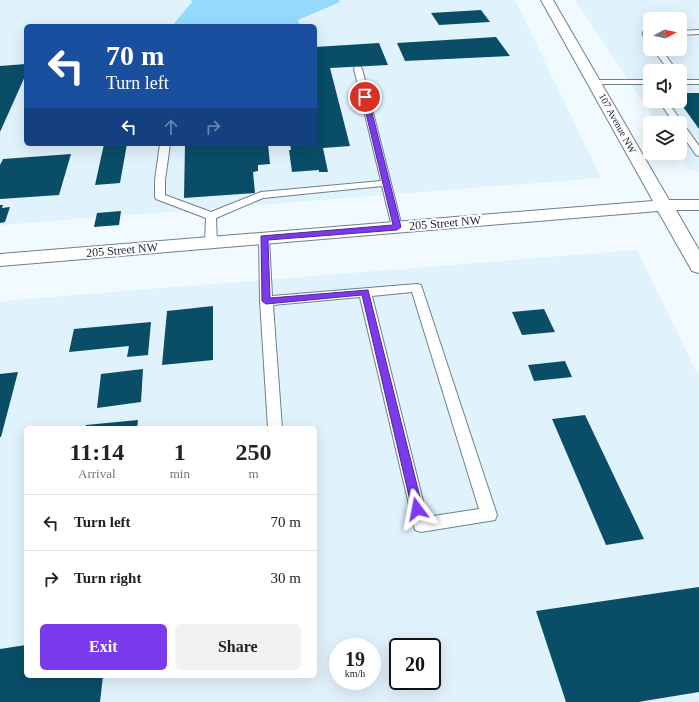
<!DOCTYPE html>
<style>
body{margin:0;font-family:Georgia,serif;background:#f2f2f2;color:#222;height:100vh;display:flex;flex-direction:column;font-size:15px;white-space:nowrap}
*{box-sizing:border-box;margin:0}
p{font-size:13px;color:#767676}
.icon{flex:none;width:22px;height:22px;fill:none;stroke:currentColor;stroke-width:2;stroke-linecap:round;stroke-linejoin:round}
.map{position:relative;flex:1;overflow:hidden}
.sheet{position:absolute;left:24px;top:426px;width:293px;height:252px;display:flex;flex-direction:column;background:#fff;border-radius:6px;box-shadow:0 4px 16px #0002}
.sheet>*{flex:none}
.guide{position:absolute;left:24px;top:24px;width:293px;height:122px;border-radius:6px;box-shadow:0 4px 16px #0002;background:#1a4fa0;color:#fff;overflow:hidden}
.needle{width:26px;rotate:82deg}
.tools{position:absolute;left:643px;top:12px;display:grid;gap:8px}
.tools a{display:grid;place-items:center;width:44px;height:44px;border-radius:6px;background:#fff;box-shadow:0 4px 16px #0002;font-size:20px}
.speed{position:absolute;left:329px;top:638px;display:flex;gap:8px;font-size:20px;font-weight:700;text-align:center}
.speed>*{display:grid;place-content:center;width:52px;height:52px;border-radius:50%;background:#fff;box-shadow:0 4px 16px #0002;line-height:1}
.speed small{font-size:10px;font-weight:400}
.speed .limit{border:2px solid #111;border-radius:6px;background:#fff;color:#111}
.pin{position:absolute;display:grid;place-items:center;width:34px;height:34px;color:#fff;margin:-17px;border:2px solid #fff;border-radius:50%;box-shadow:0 1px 4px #0007}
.me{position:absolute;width:44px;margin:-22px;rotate:347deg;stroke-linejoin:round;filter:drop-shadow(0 0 3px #0008)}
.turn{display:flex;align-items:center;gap:14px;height:84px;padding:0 16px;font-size:18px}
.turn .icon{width:52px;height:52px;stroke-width:2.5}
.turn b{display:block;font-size:28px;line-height:34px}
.lanes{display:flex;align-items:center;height:38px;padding:0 16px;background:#0003;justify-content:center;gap:20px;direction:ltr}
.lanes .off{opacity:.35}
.eta{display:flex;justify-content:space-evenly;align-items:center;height:68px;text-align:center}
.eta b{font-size:24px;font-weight:600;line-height:28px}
.cta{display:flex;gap:8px;margin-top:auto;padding:8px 16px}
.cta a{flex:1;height:46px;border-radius:6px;background:#7c3aed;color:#fff;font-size:16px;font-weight:600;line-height:46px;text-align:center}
.cta a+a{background:#f2f2f2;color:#222}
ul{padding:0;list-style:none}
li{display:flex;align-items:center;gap:12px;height:56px;padding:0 16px;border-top:1px solid #e0e0e0}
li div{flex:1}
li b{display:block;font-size:15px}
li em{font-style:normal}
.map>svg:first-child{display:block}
</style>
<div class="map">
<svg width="699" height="702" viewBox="0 0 699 702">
<rect width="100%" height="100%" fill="#f1fafe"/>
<!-- built -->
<g fill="#e0f2fc" fill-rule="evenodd">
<path d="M0 0H515L601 178 0 225ZM26 26H315V144H26Z"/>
<path d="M575 0H699V172L690 171 678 153H680V123H657ZM650 19H680V49H650ZM650 71H680V101H650Z"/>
<path d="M637 250 699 377V702H0V301ZM26 428H315V676H26ZM338 647H372V681H338ZM398 647H432V681H398Z"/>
</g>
<!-- green -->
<path fill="#95dafd" d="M191 0H339L340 2 298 20 300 26H172L192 2Z"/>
<!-- building -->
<g fill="#094d67">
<path d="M481 10 490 22 439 25 431 13Z"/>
<path d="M496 37 510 56 405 61 397 43Z"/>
<path d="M379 43 388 65 330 68 350 146 323 148 328 172H319V170L292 172 289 150H291L290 144H315V47Z"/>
<path d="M26 64V74L0 132V66Z"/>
<path d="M680 93H699V129L679 101Z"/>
<path d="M104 144H127L120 183 95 185Z"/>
<path d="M185 144H268L270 164 258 165V171L253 172 255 193 184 198Z"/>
<path d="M71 154 59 195 0 199V165L3 159Z"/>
<path d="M0 205H3L2 208 10 207 5 222 0 223Z"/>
<path d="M121 211 119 225 94 227 97 213Z"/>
<path d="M213 306V360L162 365 167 311Z"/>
<path d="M544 309 555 332 522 335 512 312Z"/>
<path d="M151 322 148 355 127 357 129 346 69 352 74 329Z"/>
<path d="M565 361 572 377 534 381 528 365Z"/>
<path d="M143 369 141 402 97 408 101 374Z"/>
<path d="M18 372 1 437H0V374Z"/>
<path d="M585 415 644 539 606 545 552 419Z"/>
<path d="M138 420 137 428H85L86 425Z"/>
<path d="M699 587V692L638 702H566L536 611Z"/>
<path d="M26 645V676H103L100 702H0V649Z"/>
</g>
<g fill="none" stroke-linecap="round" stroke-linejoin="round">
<defs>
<g id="service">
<path d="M699 30V34L680 35V31Z"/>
<path d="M643 32H650V41C647 40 641 36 643 32Z"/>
<path d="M653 49H661L677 71H669Z"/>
<path d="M355 67H361L362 69 402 227 401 229H393L392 227 382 186 263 198 216 218 217 243 215 245H207L205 243 206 218 156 199 155 197V180L160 144H170L165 180V195L211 212 261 192 381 181 354 69Z"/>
<rect x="591" y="80" width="59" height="4"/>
<rect x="680" y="80" width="19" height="4"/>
<path d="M659 101H667L699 146V156L696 155 680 132V123H674Z"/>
<path d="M264 235 268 236 269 238 272 296 417 284 421 285 497 515 495 520 421 532 415 530 360 297 273 305 282 428H268L260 301 259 238 260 236ZM412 292 479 509 427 517 372 296Z"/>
</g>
<path id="tertiary" d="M541 0H553L669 200H699V210H676L699 250V273L692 271 658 211 0 266V254L653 201Z"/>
</defs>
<!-- service casing -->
<use href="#service" stroke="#6d808b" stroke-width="2"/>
<!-- tertiary casing -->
<use href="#tertiary" stroke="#6d808b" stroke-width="2"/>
<!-- service -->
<use href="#service" fill="#fff" fill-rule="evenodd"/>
<!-- tertiary -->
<use href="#tertiary" fill="#fff" fill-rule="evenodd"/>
</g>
<!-- route -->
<path fill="#7c3aed" stroke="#51269a" d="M365 95 368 97 401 227 397 230 268 240 270 298 368 290 423 509 421 513 417 514 413 513 412 509 362 295 266 304 262 301 261 236 393 225 362 97Z"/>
<g text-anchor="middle" stroke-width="4" stroke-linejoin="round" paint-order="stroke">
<!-- far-street labels -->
<g font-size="10" fill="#171f23" stroke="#fff">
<text transform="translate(618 123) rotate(61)" y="4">107 Avenue NW</text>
</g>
<!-- street labels -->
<g font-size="12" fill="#171f23" stroke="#fff">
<text transform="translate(445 223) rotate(-5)" y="4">205 Street NW</text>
<text transform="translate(122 250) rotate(-5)" y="4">205 Street NW</text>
</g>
</g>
</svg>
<div class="tools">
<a><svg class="needle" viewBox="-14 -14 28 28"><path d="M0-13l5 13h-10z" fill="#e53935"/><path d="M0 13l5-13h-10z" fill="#767676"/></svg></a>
<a><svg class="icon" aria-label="sound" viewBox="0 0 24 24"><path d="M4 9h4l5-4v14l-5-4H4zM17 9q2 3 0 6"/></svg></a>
<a><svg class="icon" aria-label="layers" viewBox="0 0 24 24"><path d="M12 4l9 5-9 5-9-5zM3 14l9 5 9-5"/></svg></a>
</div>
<div class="speed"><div>19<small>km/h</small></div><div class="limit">20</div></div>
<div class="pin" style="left:365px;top:97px;background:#d93025"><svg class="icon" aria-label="arrive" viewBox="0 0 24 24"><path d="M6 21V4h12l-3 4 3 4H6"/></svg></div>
<svg class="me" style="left:417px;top:509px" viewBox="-20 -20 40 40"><path d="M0-17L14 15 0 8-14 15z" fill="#7c3aed" stroke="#fff" stroke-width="4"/></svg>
<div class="guide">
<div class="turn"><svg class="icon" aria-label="left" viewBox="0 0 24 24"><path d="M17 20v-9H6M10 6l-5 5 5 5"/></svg><div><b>70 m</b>Turn left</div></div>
<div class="lanes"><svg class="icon" aria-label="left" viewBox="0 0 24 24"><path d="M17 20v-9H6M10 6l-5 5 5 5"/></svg><svg class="icon off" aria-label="ahead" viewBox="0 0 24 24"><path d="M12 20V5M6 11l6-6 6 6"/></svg><svg class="icon off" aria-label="right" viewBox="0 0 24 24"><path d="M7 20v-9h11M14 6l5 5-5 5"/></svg></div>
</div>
<section class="sheet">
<div class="eta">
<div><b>11:14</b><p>Arrival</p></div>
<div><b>1</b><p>min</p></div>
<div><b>250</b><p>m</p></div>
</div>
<ul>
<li><svg class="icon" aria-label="left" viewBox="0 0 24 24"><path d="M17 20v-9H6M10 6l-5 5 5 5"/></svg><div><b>Turn left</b></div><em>70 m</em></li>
<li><svg class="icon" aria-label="right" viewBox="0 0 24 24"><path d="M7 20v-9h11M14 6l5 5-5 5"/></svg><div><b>Turn right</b></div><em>30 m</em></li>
</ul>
<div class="cta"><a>Exit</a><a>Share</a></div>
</section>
</div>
